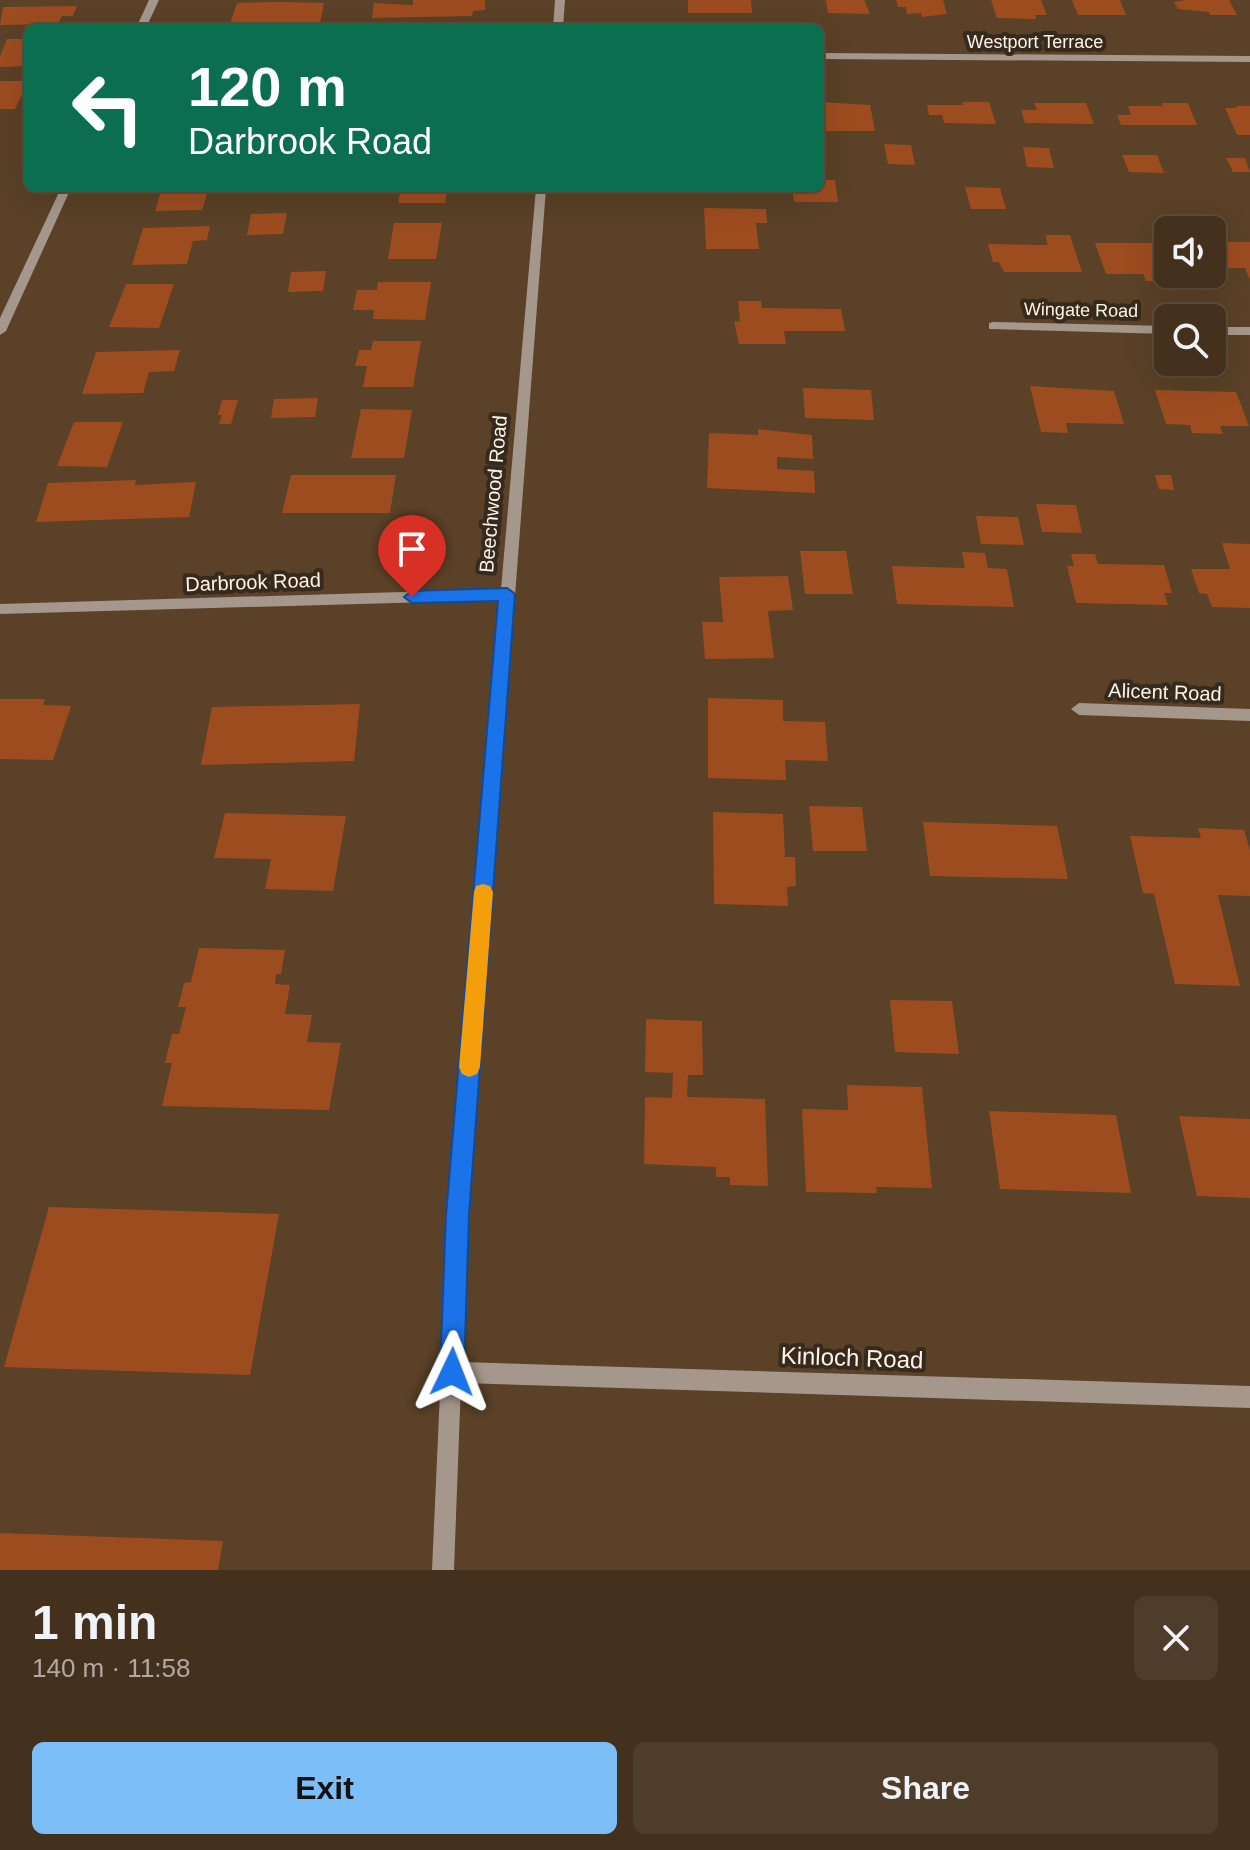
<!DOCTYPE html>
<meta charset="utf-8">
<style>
body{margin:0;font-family:Arial,sans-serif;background:#4e3d2a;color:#f1f3f6;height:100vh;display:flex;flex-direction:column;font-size:30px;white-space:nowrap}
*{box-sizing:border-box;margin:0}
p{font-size:26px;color:#afa9a4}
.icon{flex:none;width:44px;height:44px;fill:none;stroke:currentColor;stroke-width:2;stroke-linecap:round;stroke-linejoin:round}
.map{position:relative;height:1570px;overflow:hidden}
.sheet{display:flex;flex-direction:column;background:#44311d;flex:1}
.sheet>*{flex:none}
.guide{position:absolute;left:24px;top:24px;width:800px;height:168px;border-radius:12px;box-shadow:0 8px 32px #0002,0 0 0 2px #5c4c3b;background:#0b6e4f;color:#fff;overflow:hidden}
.fabs{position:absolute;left:1154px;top:216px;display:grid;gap:16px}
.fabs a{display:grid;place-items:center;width:72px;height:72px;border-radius:12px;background:#44311d;box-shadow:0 8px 32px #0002,0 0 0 2px #5c4c3b;font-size:40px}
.pin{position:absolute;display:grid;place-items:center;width:68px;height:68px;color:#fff;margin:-82px -34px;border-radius:50% 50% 50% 0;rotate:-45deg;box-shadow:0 0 8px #0007}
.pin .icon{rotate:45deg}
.me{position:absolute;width:88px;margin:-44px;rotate:2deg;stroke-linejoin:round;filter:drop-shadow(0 0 6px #0008)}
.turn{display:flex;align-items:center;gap:28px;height:168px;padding:0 32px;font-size:36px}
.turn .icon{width:104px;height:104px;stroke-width:2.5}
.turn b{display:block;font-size:56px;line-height:68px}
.round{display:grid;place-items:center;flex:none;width:84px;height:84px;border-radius:12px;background:#4e3d2a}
.headline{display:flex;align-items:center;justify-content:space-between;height:136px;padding:0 32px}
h1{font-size:48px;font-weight:600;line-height:60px}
.cta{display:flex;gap:16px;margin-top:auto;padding:16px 32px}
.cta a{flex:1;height:92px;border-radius:12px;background:#7bbef8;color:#111;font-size:32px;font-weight:600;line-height:92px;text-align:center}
.cta a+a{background:#4e3d2a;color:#f1f3f6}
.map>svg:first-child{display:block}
</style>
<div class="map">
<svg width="1250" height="1570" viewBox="0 0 1250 1570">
<rect width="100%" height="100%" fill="#5a4127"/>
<!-- building -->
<g fill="#9d4c20">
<path d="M413 0H485V10L473 11 472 16 372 18 374 3 413 5Z"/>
<path d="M688 0H751L752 13H688Z"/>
<path d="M826 0H864L870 14 828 13Z"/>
<path d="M896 0H943L947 14 922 17 921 13 907 14 906 7H898Z"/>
<path d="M991 0H1041L1047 15H1035L1036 19 997 18Z"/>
<path d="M1072 0H1120L1126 15H1078Z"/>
<path d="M1185 0H1229L1237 15H1210L1209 12 1178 9 1174 2Z"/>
<path d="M237 3 281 2 324 3 320 23 230 24Z"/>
<path d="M77 6 73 16H62L58 24 0 25 3 7Z"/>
<path d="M7 39H28V66L0 67V56Z"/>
<path d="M0 81H25L22 86H26L15 109H0Z"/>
<path d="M820 102 870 105 875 131H822Z"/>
<path d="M962 102H989L996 124 944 123 942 115H929L927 105H963Z"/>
<path d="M1034 103H1086L1094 124 1025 123 1021 110H1037Z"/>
<path d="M1162 103H1188L1197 125H1121L1117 115H1131L1128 106H1163Z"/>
<path d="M1236 106H1250V135H1237L1225 108H1237Z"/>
<path d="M884 144 911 145 915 165 888 164Z"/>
<path d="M1023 147 1049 148 1054 168 1027 167Z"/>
<path d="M1122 155H1157L1164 173 1129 172Z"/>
<path d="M1226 158H1245L1250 172H1233Z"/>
<path d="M820 180H835L838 202H794L792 188H820Z"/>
<path d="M965 187 1000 188 1006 209H971Z"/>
<path d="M162 188H209L202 210 155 211Z"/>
<path d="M401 188H447L445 203H398Z"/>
<path d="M704 208 766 209 767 223H756L759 249H706Z"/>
<path d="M287 213 283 234 247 235 251 214Z"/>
<path d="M394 223H442L436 259H388Z"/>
<path d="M210 226 207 240 193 241 187 264 132 265 143 228Z"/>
<path d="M1045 235H1070L1082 272H1004L999 262H993L988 244 1048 245Z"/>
<path d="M1212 242H1250V280L1245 268H1212Z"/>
<path d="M1095 243H1160L1168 262V274H1173L1176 282 1146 281 1143 274H1106Z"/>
<path d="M326 271 323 291 288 292 291 272Z"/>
<path d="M378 282H431L425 320 373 319 374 310H353L357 290H377Z"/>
<path d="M126 284H174L159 328 109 327Z"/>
<path d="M738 301H761L762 308 841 309 845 331H784L786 344H739L734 322 740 321Z"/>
<path d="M373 341H421L413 387H363L367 366H355L359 350H371Z"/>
<path d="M180 350 174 371 149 372 143 393 82 394 96 352Z"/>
<path d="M1030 386 1114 391 1124 424 1066 423 1068 433 1041 432Z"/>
<path d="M803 388 871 390 874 420 805 418Z"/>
<path d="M1155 390 1236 392 1249 426H1220L1223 434 1192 433 1190 425 1166 424Z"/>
<path d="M318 398 315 417 271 418 274 399Z"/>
<path d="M222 400H238L231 424H219L222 415H218Z"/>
<path d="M361 409 412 410 404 458H351Z"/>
<path d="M74 422H123L107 467 57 466Z"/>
<path d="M758 429 812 435 813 459 777 457V469L814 471 815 493 707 488 709 433 758 435Z"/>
<path d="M291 475H396L390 513H282Z"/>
<path d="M1155 475H1171L1174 490 1159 489Z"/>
<path d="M136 480 135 485 196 482 189 517 36 522 48 483Z"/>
<path d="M1036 504 1076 505 1082 533 1042 532Z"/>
<path d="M976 516 1018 517 1024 545 981 544Z"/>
<path d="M1222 543 1250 544V608L1212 607 1207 594 1199 593 1191 569H1230Z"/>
<path d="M800 551H846L853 594H805Z"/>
<path d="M962 552 985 553 988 568 1007 569 1014 607 897 604 892 566 965 568Z"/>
<path d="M1071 554H1095L1098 564 1164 565 1172 593H1164L1168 605 1076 603 1067 566H1074Z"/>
<path d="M788 576 793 610 768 611 774 658 705 659 702 622H723L719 577Z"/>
<path d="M708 698 783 700V721L825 722 828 761 785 760 786 780 708 778Z"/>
<path d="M0 699H45L43 705 71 706 53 760 0 759Z"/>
<path d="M360 704 354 761 201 765 212 707Z"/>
<path d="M809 806 862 807 867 851H813Z"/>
<path d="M713 812 783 814 785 857H795L796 886 787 887 788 906 714 904Z"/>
<path d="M225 813 346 816 333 891 265 889 271 859 214 858Z"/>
<path d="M923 822 1057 826 1068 879 930 876Z"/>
<path d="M1198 828 1244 830 1250 850V896L1218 895 1240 986 1175 984 1154 894 1143 893 1130 836 1201 838Z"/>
<path d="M199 948 285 950 281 974H276L275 984 290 985 285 1014 312 1015 307 1042 341 1043 329 1110 162 1106 172 1063H165L172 1034H179L186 1007H178L184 983 191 982Z"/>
<path d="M890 1000 952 1001 959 1054 895 1052Z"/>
<path d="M646 1019 702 1021 703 1075H688L687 1097 765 1099 768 1186 730 1185V1177H716V1167L644 1164 645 1097 672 1098 673 1073 645 1072Z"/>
<path d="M847 1085 922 1087 932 1188 876 1187 877 1193 806 1192 802 1109 848 1110Z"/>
<path d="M989 1111 1116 1115 1131 1193 1000 1189Z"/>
<path d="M1179 1116 1250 1119V1198L1197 1196Z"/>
<path d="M49 1207 279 1214 250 1375 4 1367Z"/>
<path d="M0 1533 223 1541 218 1570H0Z"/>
</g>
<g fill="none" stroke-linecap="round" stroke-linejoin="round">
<!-- street -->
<g fill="#a5978b" fill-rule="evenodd">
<path d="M149 0H159L146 28H136Z"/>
<path d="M555 0H565L563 28H553Z"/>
<path d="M820 53 1250 56V62L820 59Z"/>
<path d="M61 188H71L6 331 0 335V318Z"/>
<path d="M536 188H546L468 1215 462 1362 1250 1386V1408L461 1383 454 1570H432L448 1215 501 600 0 614V604L501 589Z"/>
<path d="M993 322 1168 326V334L989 329V323Z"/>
<rect x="1212" y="327" width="38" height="8"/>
<path d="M1079 703 1250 709V721L1079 715 1071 709Z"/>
</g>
</g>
<!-- route -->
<path fill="#1a73e8" stroke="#114b97" stroke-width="2" d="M507 588 515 594 469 1215 464 1372 460 1380 452 1384 443 1380 440 1372 446 1215 498 601 412 603 404 597 412 591Z"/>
<!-- slow -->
<path fill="#f59e0b" d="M483 884 490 886 493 892 480 1067 477 1074 469 1077 462 1074 459 1067 474 892 476 886Z"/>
<g text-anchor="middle" stroke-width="8" stroke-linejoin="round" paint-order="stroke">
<!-- far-street labels -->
<g font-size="18" fill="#fff2e6" stroke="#362a1f">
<text x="1035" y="48">Westport Terrace</text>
<text transform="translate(1081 310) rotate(1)" y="6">Wingate Road</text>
</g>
<!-- street labels -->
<g font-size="20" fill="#fff2e6" stroke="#362a1f">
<text transform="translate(493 494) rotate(-85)" y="7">Beechwood Road</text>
<text transform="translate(253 582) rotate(-2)" y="7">Darbrook Road</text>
<text transform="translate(1165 692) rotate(2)" y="7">Alicent Road</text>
</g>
<!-- near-street labels -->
<g font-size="24" fill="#fff2e6" stroke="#362a1f">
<text transform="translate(852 1358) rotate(2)" y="8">Kinloch Road</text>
</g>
</g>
</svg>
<div class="fabs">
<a><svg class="icon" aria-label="sound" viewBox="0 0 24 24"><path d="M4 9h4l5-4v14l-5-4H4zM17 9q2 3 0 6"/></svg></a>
<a><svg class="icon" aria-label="search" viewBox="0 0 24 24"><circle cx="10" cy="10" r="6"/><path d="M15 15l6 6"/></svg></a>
</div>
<div class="pin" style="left:412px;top:597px;background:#d93025"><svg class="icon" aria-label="arrive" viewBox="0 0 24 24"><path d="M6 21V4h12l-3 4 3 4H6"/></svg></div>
<svg class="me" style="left:452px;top:1372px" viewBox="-20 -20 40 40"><path d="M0-17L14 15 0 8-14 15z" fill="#1a73e8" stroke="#fff" stroke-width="4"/></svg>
<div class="guide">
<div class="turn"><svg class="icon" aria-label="left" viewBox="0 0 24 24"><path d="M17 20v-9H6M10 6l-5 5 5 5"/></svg><div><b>120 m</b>Darbrook Road</div></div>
</div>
</div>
<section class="sheet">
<div class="headline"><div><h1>1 min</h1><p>140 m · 11:58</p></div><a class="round"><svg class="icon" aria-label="close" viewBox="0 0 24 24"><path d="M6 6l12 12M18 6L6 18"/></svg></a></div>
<div class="cta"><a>Exit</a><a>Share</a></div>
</section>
